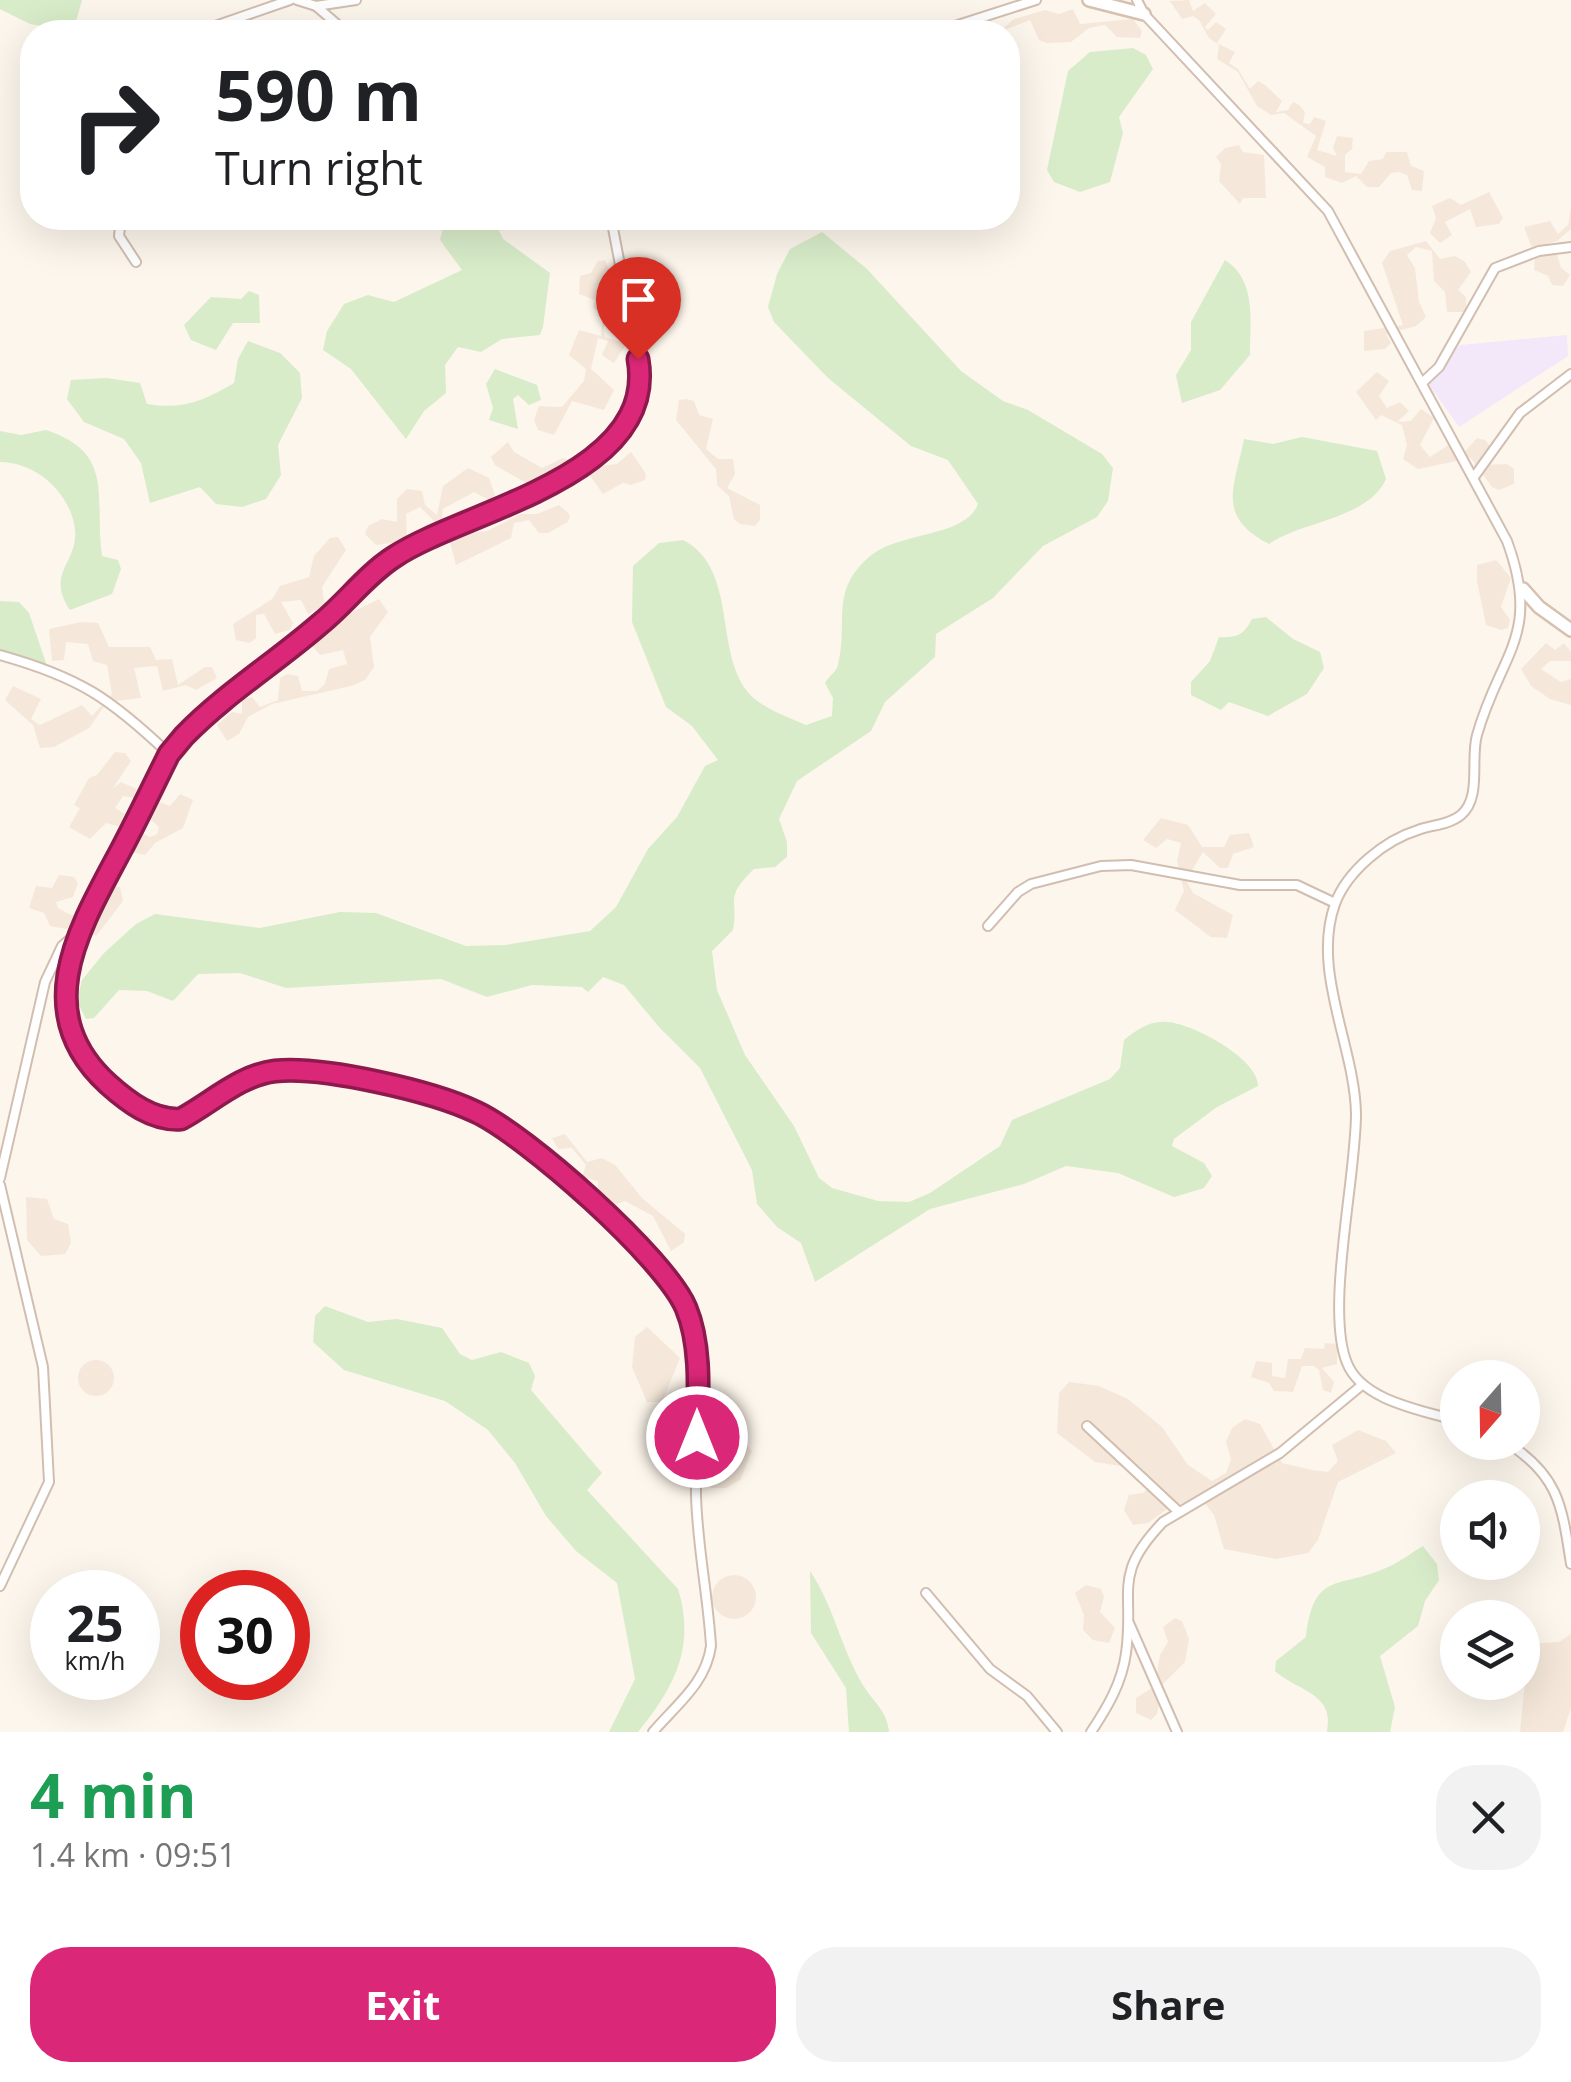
<!DOCTYPE html>
<meta charset="utf-8">
<style>
body{margin:0;font-family:"Open Sans",sans-serif;background:#f2f2f2;color:#202124;height:100vh;display:flex;flex-direction:column;font-size:38px;white-space:nowrap}
*{box-sizing:border-box;margin:0}
p{font-size:32px;color:#757577}
.icon{flex:none;width:55px;height:55px;fill:none;stroke:currentColor;stroke-width:2;stroke-linecap:round;stroke-linejoin:round}
.map{position:relative;height:1732px;overflow:hidden}
.details{display:flex;flex-direction:column;background:#fff;flex:1}
.details>*{flex:none}
.hud{position:absolute;left:20px;top:20px;width:1000px;height:210px;border-radius:40px;box-shadow:0 10px 40px #0002;background:#fff;color:#202124;overflow:hidden}
.needle{width:65px;rotate:200deg}
.buttons{position:absolute;left:1440px;top:1360px;display:grid;gap:20px}
.buttons a{display:grid;place-items:center;width:100px;height:100px;border-radius:50%;background:#fff;box-shadow:0 10px 40px #0002;font-size:50px}
.speed{position:absolute;left:30px;top:1570px;display:flex;gap:20px;font-size:50px;font-weight:700;text-align:center}
.speed>*{display:grid;place-content:center;width:130px;height:130px;border-radius:50%;background:#fff;box-shadow:0 10px 40px #0002;line-height:1}
.speed small{font-size:25px;font-weight:400}
.speed .limit{border:15px solid #d22;background:#fff;color:#111}
.pin{position:absolute;display:grid;place-items:center;width:85px;height:85px;color:#fff;margin:-102px -42px;border-radius:50% 50% 50% 0;rotate:-45deg;box-shadow:0 0 10px #0007}
.pin .icon{rotate:45deg}
.me{position:absolute;width:110px;margin:-55px;rotate:0deg;stroke-linejoin:round;filter:drop-shadow(0 0 8px #0008)}
.turn{display:flex;align-items:center;gap:35px;height:210px;padding:0 30px;font-size:45px}
.turn .icon{width:130px;height:130px;stroke-width:2.5}
.turn b{display:block;font-size:70px;line-height:85px}
.round{display:grid;place-items:center;flex:none;width:105px;height:105px;border-radius:40px;background:#f2f2f2}
.headline{display:flex;align-items:center;justify-content:space-between;height:170px;padding:0 30px}
h1{font-size:60px;font-weight:700;line-height:75px;color:#1e9e55}
.cta{display:flex;gap:20px;margin-top:auto;padding:20px 30px}
.cta a{flex:1;height:115px;border-radius:40px;background:#db2777;color:#fff;font-size:40px;font-weight:700;line-height:115px;text-align:center}
.cta a+a{background:#f2f2f2;color:#202124}
.map>svg:first-child{display:block}
</style>
<div class="map">
<svg width="1571" height="1732" viewBox="0 0 1571 1732">
<rect width="100%" height="100%" fill="#fdf6ec"/>
<!-- residential -->
<g fill="#f5e8da">
<path d="M1189 0 1193 11 1205 3 1216 14 1205 27 1208 30 1216 22 1226 29 1217 43 1235 52 1229 63 1238 69 1250 89 1258 81 1265 85 1282 101 1276 112 1288 110 1293 102 1299 105 1305 112 1303 123 1310 124 1314 117 1326 121 1317 150 1337 156 1333 148 1337 136 1353 138 1352 149 1345 155V172L1361 174 1369 161 1383 159 1386 152H1407L1411 166 1424 171 1422 191 1412 190 1407 175 1399 172 1391 173 1379 187H1367L1356 176 1342 183 1325 177V167L1307 157 1316 136 1284 113 1271 115 1257 106 1238 72 1217 59 1219 45 1209 38 1199 20 1193 16 1182 19 1170 1Z"/>
<path d="M1073 9 1080 24 1133 19 1142 31 1140 38 1117 37 1105 25 1089 28 1071 42 1047 43 1039 40 1030 20 999 32 1014 19 1045 10 1059 14Z"/>
<path d="M1239 145 1243 152 1264 155 1266 198H1243L1240 204 1219 181 1221 164 1216 157 1225 148Z"/>
<path d="M1489 192 1503 218 1499 224 1476 227 1470 209 1445 222 1452 235 1440 243 1430 233 1436 218 1432 206 1450 198 1461 205Z"/>
<path d="M1571 209V229L1557 241 1536 248 1541 255 1556 251 1561 268 1570 275 1563 286 1552 285 1548 276 1534 270 1535 256 1524 227 1550 221 1558 234 1568 225Z"/>
<path d="M1426 241 1440 259 1455 256 1465 262 1471 272 1458 290 1466 297V312H1447L1445 292 1434 281 1432 251 1416 247 1407 255 1415 268 1419 302 1426 317 1416 326 1386 334 1391 343 1385 349 1364 351V331L1403 325 1382 263 1390 251Z"/>
<path d="M605 260 611 274 600 283V290L613 300 603 329 605 337 626 344 614 363 602 355 608 341 598 338 591 369 614 390 604 410 572 401 554 435 538 430 534 420 539 406 562 407 584 381 586 369 569 355 579 330 601 336 603 319 593 307 595 300 579 294 580 276 591 273 598 261Z"/>
<path d="M1377 372 1389 381 1379 396 1387 408 1400 402 1409 411 1397 422 1411 421 1421 409 1434 418 1420 445 1430 457 1450 444 1461 456 1477 438 1485 440 1490 446 1484 465 1507 464 1514 469V484L1499 490 1492 487 1471 458 1418 469 1403 459 1407 445 1402 425 1381 415 1376 420 1356 392Z"/>
<path d="M686 399 694 401 699 415 713 419 706 449 718 459H733L735 474 727 488 760 505V520L755 526 740 524 734 519 729 496 717 485 716 469 676 420 679 400Z"/>
<path d="M508 442 514 452 542 468 563 458 591 467 617 464 631 452 646 474 645 480 631 485 623 483 603 494 583 466 568 460 528 484 495 465 491 457Z"/>
<path d="M468 468 489 478 495 495 489 500 474 492 443 509 442 517 456 535 487 531 521 514H537L559 505 570 515 568 522 548 533H539L529 520 514 523 511 538 456 565 448 535 420 507 406 514 407 541 376 545 365 534 368 526 382 519 397 522V499L407 489 422 491 425 505 437 515 443 486Z"/>
<path d="M338 537 346 550 322 587 324 602 335 612 350 613 379 599 388 612 370 637 374 667 365 680 351 686 272 704 248 717 239 734 227 741 217 725 232 712 242 714V699L252 697 260 707 278 700 280 678 287 674 298 676 302 691H317L325 684 329 669 347 664 343 650 320 655 310 644 312 637 343 622 325 606 308 614 301 600 281 602 293 623 290 630 275 634 264 614 256 615V638L250 643 236 640 233 624 272 599 280 586 309 577 314 556 330 538Z"/>
<path d="M1496 560 1511 578 1501 607 1510 620 1508 628 1501 630 1486 625 1477 581V565Z"/>
<path d="M81 622 98 623 109 647H150L156 660 172 659 178 685 205 667H212L217 678 196 690 186 685 163 691 157 666 134 668 141 698 107 702 89 728 54 747 40 748 33 725 5 700 13 686 41 699 31 719 40 725 82 705 92 716 112 694 107 665 93 661 88 644 66 642 64 660 52 661 49 629Z"/>
<path d="M1546 643 1555 650 1564 643 1571 652V661H1550L1541 669 1561 682 1571 679V705L1550 699 1531 686 1521 669Z"/>
<path d="M115 752 125 753 131 761 113 788 121 782 137 789 134 798 123 796 115 808 125 814 122 820 129 827 150 837 157 834 159 827 142 812 149 798 170 806 180 794 193 800 183 828 155 843 145 855 131 852 132 837 121 827 106 823 90 839 69 827 80 808 74 805 89 778 97 775Z"/>
<path d="M1161 818 1188 825 1202 847H1224L1230 835 1249 833 1254 847 1233 854 1228 868H1220L1203 852 1186 880 1193 893 1233 915 1227 938 1211 937 1175 910 1184 891 1177 861 1181 843 1167 839 1156 848 1143 840Z"/>
<path d="M59 875 74 877 78 883 73 897 56 902 58 908 71 915 86 917 106 885 120 887 123 901 96 936 77 921 66 929 50 926 44 913 29 908 36 886 52 888Z"/>
<path d="M565 1134 587 1162 602 1158 615 1165 642 1198 685 1234 684 1242 671 1251 653 1216 625 1201 609 1207 598 1191V1181L582 1177 586 1165 572 1148 558 1149 552 1138Z"/>
<path d="M26 1197 47 1199 54 1219 68 1224 71 1243 65 1254 41 1256 27 1240Z"/>
<path d="M647 1327 680 1358 662 1402H647L632 1367 635 1337Z"/>
<path d="M1325 1343 1337 1344V1364L1322 1368 1334 1382 1331 1393 1323 1390 1319 1370 1314 1366H1302L1293 1392 1274 1391 1269 1383 1251 1377 1256 1361 1272 1363V1376L1285 1378 1288 1359H1301L1305 1348 1324 1349Z"/>
<circle cx="96" cy="1378" r="18"/>
<path d="M1069 1382 1099 1386 1128 1399 1162 1427 1188 1465 1212 1481 1226 1473 1231 1459 1226 1442 1232 1428 1245 1419 1260 1424 1282 1463 1312 1470 1328 1472 1338 1461 1332 1445 1358 1430 1386 1441 1396 1453 1338 1482 1318 1540 1308 1553 1276 1559 1224 1549 1214 1515 1204 1502 1174 1504 1148 1523 1133 1525 1124 1510 1129 1495 1143 1493 1153 1483 1127 1467 1095 1462 1057 1433 1059 1393Z"/>
<path d="M715 1425 730 1428 752 1451 740 1480 726 1488H711L701 1475 696 1444 700 1430Z"/>
<circle cx="734" cy="1597" r="22"/>
<path d="M1086 1585 1101 1589 1104 1597 1100 1612 1115 1628 1109 1643 1093 1640 1083 1630 1084 1615 1075 1593Z"/>
<path d="M1175 1618 1182 1621 1189 1639 1185 1662 1162 1685 1157 1714 1151 1720 1136 1713V1698L1155 1686 1160 1655 1168 1642 1163 1627Z"/>
<path d="M1571 1634V1708L1563 1732H1520L1529 1644 1559 1642Z"/>
</g>
<!-- education -->
<path fill="#f3e8fa" d="M1567 335 1568 356 1459 427 1427 382 1460 345Z"/>
<!-- green -->
<g fill="#d8ecc9">
<path d="M0 0H82L73 32 30 24 0 9Z"/>
<path d="M1133 48 1146 55 1153 69 1119 117 1123 133 1110 182 1080 192 1054 182 1047 170 1068 71 1090 52Z"/>
<path d="M466 218 494 220 503 239 550 273 543 327 540 335 502 339 481 352 458 347 445 365 446 393 424 411 406 439 351 369 323 350 327 331 344 304 368 295 394 302 462 270 440 240 443 228Z"/>
<path d="M822 232 867 269 961 371 1003 401 1028 410 1102 454 1113 468 1108 501 1097 517 1043 546 993 598 936 634 935 657 885 702 871 731 797 781 779 819 787 842V857L775 867 754 869C723 899 739 899 733 930L712 951 717 990 745 1055 794 1126 819 1178 832 1188 878 1201 909 1202 930 1193 1000 1146 1012 1120 1110 1079 1120 1068 1124 1040C1136 1030 1151 1020 1167 1022 1192 1023 1259 1059 1258 1086L1217 1107 1174 1139 1172 1146 1204 1163 1212 1176 1204 1188 1174 1197 1118 1173 1066 1166 1024 1184 930 1209 815 1282 801 1243 777 1227 757 1204 752 1170 700 1068 659 1027 624 985 603 977 588 992 582 987 532 985 487 997 441 979 286 988 240 973 198 974 173 1001 147 991 119 990 94 1018 86 1019 77 1001 82 980 104 953 136 924 155 914 260 928 340 912 376 913 466 946 505 945 590 931 616 907 648 849 677 817 705 766 718 760 692 726 666 707 632 622 633 566 659 543 683 540C742 570 710 663 756 700 770 711 790 718 806 725L832 716 833 698 825 683C829 676 836 672 838 665 849 621 829 592 869 557 899 531 965 538 978 504L948 460 911 446 828 378 774 322 768 307 777 274 790 249Z"/>
<path d="M1225 260C1257 280 1250 322 1250 355L1220 390 1182 403 1176 375 1191 350V322Z"/>
<path d="M249 291 259 295 260 323H233L216 350 191 340 184 325 211 297 241 299Z"/>
<path d="M248 341 280 353 300 373 302 398 278 445 281 475 266 499 242 507 216 504 200 487 150 503 141 463 124 439 84 422 67 399 71 380 107 378 140 383 147 404C182 410 204 401 234 383L238 359Z"/>
<path d="M495 369 537 385 541 400 529 405 518 395 513 399 518 429 489 420 493 408 486 384Z"/>
<path d="M46 430C116 453 94 497 102 556L118 560 121 569 112 594 70 610C45 573 78 564 75 530 71 492 35 462 0 462V431L21 435Z"/>
<path d="M1302 437 1377 451 1386 479C1368 519 1302 521 1269 544 1216 516 1234 489 1244 439L1273 444Z"/>
<path d="M0 601 19 602 29 613 47 666 0 651Z"/>
<path d="M1266 617 1293 639 1320 652 1324 668 1307 694 1268 716 1229 702 1221 710 1191 695V682L1210 661 1219 637C1237 638 1244 635 1252 619Z"/>
<path d="M325 1306 368 1322 397 1319 442 1328 460 1354 472 1360 501 1352 529 1363 535 1376 531 1390 602 1473 587 1490 678 1589C696 1647 674 1688 638 1732H609L635 1679 617 1583 576 1551 546 1516 515 1463 488 1430 445 1401 344 1370 313 1342 315 1316Z"/>
<path d="M1423 1546 1437 1564 1439 1580 1425 1601 1418 1626 1380 1656 1395 1707 1390 1732H1327C1335 1693 1299 1692 1275 1671L1276 1661 1306 1637C1314 1569 1339 1590 1388 1567 1400 1562 1411 1553 1423 1546Z"/>
<path d="M810 1571C834 1606 841 1649 863 1685 873 1702 887 1710 889 1732H849L846 1688 811 1633Z"/>
</g>
<g fill="none" stroke-linecap="round" stroke-linejoin="round">
<defs>
<g id="street">
<path d="M297 0 316 6 356 0"/>
<path d="M1137 0 1144 14 1328 211 1507 541C1542 636 1500 653 1477 735 1470 759 1482 797 1461 815 1449 825 1431 825 1418 830 1385 840 1347 871 1335 904 1311 971 1355 1047 1356 1114 1356 1178 1325 1310 1347 1363 1362 1401 1422 1410 1458 1421"/>
<path d="M316 6 346 32"/>
<path d="M198 32 290 0"/>
<path d="M936 32 1036 0"/>
<path d="M121 218 119 236 136 262"/>
<path d="M611 218 642 379 628 419 607 444 547 488 397 554 184 736 169 754C151 788 135 822 117 856 78 933 30 1013 108 1084 128 1102 153 1121 181 1119 211 1103 240 1075 275 1071 319 1066 443 1092 482 1114 531 1142 671 1260 688 1313 707 1370 695 1436 696 1494 697 1545 708 1595 711 1646 706 1683 677 1704 653 1732"/>
<path d="M1422 383 1439 367 1495 268 1539 251 1571 247"/>
<path d="M1474 477 1520 413 1571 374"/>
<path d="M0 655C79 677 110 698 169 754"/>
<path d="M988 926 1018 892 1031 884 1101 866 1131 865 1240 885H1297L1335 903"/>
<path d="M0 1178 45 982 62 946 77 933"/>
<path d="M0 1185 43 1367 49 1482 0 1586"/>
<path d="M1087 1426 1179 1512"/>
<path d="M1506 1442C1559 1475 1562 1506 1571 1564"/>
<path d="M926 1593 990 1669 1027 1696 1057 1732"/>
<path d="M1129 1623 1177 1732"/>
<path d="M1091 1732C1107 1708 1122 1683 1126 1653 1135 1591 1111 1576 1163 1522L1280 1453 1362 1385"/>
</g>
<g id="secondary">
<path d="M1089 0 1144 14"/>
<path d="M1523 589 1539 607 1571 630"/>
</g>
</defs>
<!-- street casing -->
<use href="#street" stroke="#d1beb0" stroke-width="12"/>
<!-- secondary casing -->
<use href="#secondary" stroke="#d6c0b0" stroke-width="16"/>
<!-- street -->
<use href="#street" stroke="#fff" stroke-width="8"/>
<!-- secondary -->
<use href="#secondary" stroke="#fff" stroke-width="11"/>
</g>
<g fill="none" stroke-linecap="round" stroke-linejoin="round">
<defs>
<path id="route" d="M638 359C659 477 464 510 394 557 366 575 346 603 320 624 275 663 226 693 184 736L169 754C153 786 138 818 121 850 80 927 28 1011 108 1084 128 1102 153 1121 181 1119 211 1103 240 1075 275 1071 323 1066 432 1091 476 1112 526 1135 665 1258 686 1308 702 1346 698 1397 697 1437"/>
</defs>
<!-- route casing -->
<use href="#route" stroke="#8e194d" stroke-width="25"/>
<!-- route -->
<use href="#route" stroke="#db2777" stroke-width="18"/>
</g>
</svg>
<div class="buttons">
<a><svg class="needle" viewBox="-14 -14 28 28"><path d="M0-13l5 13h-10z" fill="#e53935"/><path d="M0 13l5-13h-10z" fill="#757577"/></svg></a>
<a><svg class="icon" aria-label="sound" viewBox="0 0 24 24"><path d="M4 9h4l5-4v14l-5-4H4zM17 9q2 3 0 6"/></svg></a>
<a><svg class="icon" aria-label="layers" viewBox="0 0 24 24"><path d="M12 4l9 5-9 5-9-5zM3 14l9 5 9-5"/></svg></a>
</div>
<div class="speed"><div>25<small>km/h</small></div><div class="limit">30</div></div>
<div class="pin" style="left:638px;top:359px;background:#d93025"><svg class="icon" aria-label="arrive" viewBox="0 0 24 24"><path d="M6 21V4h12l-3 4 3 4H6"/></svg></div>
<svg class="me" style="left:697px;top:1437px" viewBox="-20 -20 40 40"><circle r="17" fill="#db2777" stroke="#fff" stroke-width="3"/><path d="M0-11L8 9 0 5-8 9z" fill="#fff"/></svg>
<div class="hud">
<div class="turn"><svg class="icon" aria-label="right" viewBox="0 0 24 24"><path d="M7 20v-9h11M14 6l5 5-5 5"/></svg><div><b>590 m</b>Turn right</div></div>
</div>
</div>
<section class="details">
<div class="headline"><div><h1>4 min</h1><p>1.4 km · 09:51</p></div><a class="round"><svg class="icon" aria-label="close" viewBox="0 0 24 24"><path d="M6 6l12 12M18 6L6 18"/></svg></a></div>
<div class="cta"><a>Exit</a><a>Share</a></div>
</section>
